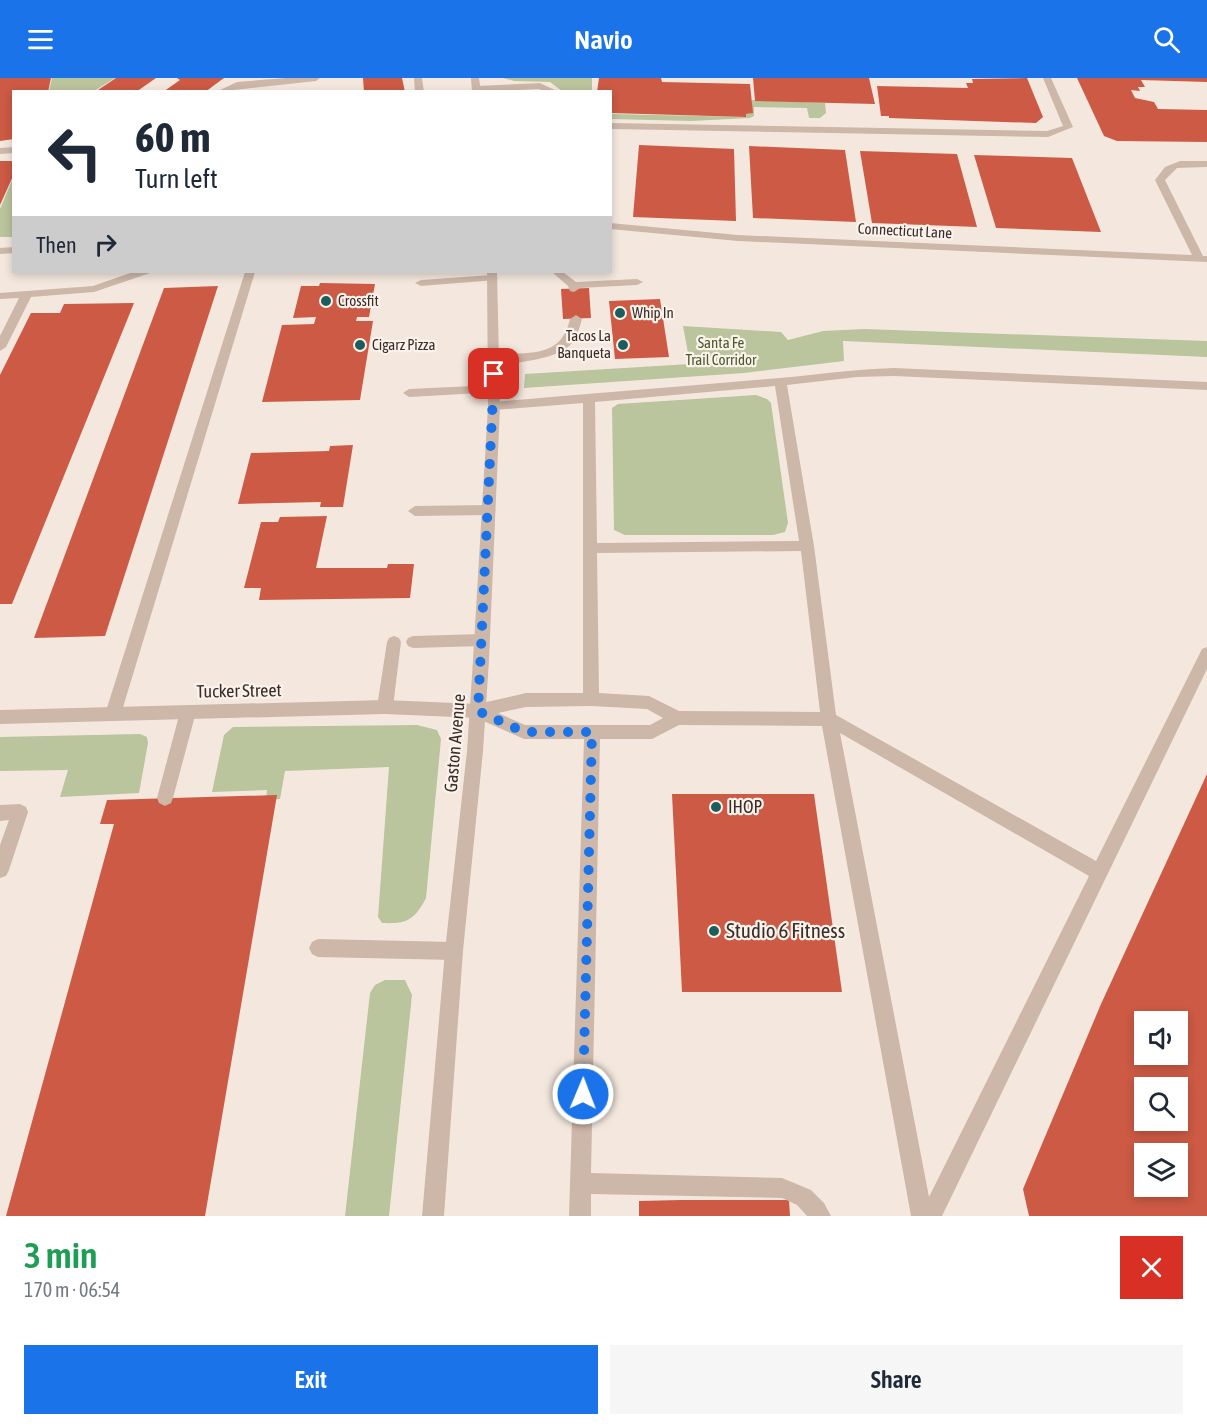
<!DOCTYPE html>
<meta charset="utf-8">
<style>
body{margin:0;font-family:"Asap Condensed",sans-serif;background:#f6f6f7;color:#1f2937;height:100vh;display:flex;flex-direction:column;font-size:22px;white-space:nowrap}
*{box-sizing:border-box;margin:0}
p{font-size:20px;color:#747a83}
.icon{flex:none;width:33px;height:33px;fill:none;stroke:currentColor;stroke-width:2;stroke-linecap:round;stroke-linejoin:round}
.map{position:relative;height:1138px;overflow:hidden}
.sheet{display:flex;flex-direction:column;background:#fff;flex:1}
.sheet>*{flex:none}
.top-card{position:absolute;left:12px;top:12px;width:600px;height:183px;border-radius:0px;box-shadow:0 3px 9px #0003;background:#fff;color:#1f2937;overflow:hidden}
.controls{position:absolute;left:1134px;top:933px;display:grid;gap:12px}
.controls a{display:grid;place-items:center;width:54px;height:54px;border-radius:0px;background:#fff;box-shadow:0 3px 9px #0003;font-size:30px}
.pin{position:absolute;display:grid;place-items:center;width:51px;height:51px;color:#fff;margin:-26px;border-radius:12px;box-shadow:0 3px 9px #0006}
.me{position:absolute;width:66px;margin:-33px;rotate:1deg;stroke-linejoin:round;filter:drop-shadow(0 0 4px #0008)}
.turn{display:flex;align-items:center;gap:21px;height:126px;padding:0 24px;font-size:27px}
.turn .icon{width:78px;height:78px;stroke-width:2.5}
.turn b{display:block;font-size:42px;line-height:51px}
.then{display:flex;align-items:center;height:57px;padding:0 24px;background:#0003;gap:12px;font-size:22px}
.round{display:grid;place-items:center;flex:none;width:63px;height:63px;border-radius:0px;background:#f6f6f7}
.head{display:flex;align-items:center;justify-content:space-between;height:102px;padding:0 24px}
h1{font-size:36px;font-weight:600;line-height:45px;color:#1e9e55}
.primary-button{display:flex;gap:12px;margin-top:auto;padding:12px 24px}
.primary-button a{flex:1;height:69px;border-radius:0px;background:#1a73e8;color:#fff;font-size:24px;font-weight:600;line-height:69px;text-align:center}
.primary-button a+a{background:#f6f6f7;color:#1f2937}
header{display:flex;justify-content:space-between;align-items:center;height:78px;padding:0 24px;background:#1a73e8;color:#fff;font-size:27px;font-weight:600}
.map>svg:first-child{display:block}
</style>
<header><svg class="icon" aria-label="menu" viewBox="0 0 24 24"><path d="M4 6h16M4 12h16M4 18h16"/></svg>Navio<svg class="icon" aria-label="search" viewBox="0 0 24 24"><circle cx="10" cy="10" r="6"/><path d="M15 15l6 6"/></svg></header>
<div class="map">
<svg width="1207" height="1138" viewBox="0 0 1207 1138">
<rect width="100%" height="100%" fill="#f4e8de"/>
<!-- green -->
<g fill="#bac49d">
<path d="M52 0H115L94 13H49Z"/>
<path d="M503 0H592V13H562L550 4 514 3Z"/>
<path d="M752 22 825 25 826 35 820 40H809L807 30 754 29V38L750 40 691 43 611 41V36L746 39V36L752 35Z"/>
<path d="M13 100V159H0V131Z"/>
<path d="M683 248 781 254 788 262 823 253 864 251 1207 263V279L843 263 844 283 744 295 524 310 525 296 690 286Z"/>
<path d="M756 317 767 321 771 325 788 445 785 454 773 457H625L614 452 612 330 618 326Z"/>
<path d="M417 647 437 652 441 661 426 820C414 843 406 846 382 845L378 839 389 689 285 693 280 721 266 722 267 712 212 714 224 657 233 649Z"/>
<path d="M140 656 147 659 148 665 139 715 60 719 68 692 0 693V659Z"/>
<path d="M385 902H405L412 917 389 1138H345L370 915 375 907Z"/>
</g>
<!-- building -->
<g fill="#cc5a44" fill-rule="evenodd">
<path d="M0 0H51L48 14H14V61L0 63Z"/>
<path d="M116 0H156L136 14H95Z"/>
<path d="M177 0H224L205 14H163L180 2Z"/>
<path d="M363 0H402L405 14H364Z"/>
<path d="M599 0H661L662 4 750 6 753 35 746 36V39L610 35V14H597Z"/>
<path d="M753 0H869L875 26 755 23Z"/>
<path d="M1027 0 1043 39 1036 45 889 40V38H881L877 8 968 10 966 5H973L972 1Z"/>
<path d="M1077 0H1207V4L1141 2 1145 9H1138L1140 13 1131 12 1135 20 1154 24 1158 31 1207 32V64L1117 63 1104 58Z"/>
<path d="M639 67 734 71 736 143 633 139Z"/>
<path d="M749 68 845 72 856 144 753 140Z"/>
<path d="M860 73 957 76 977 149 872 145Z"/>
<path d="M974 77 1072 80 1101 154 996 150Z"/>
<path d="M0 83H14V96L0 127Z"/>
<path d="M320 205 375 206 369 239H357L356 243H373L360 322 262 324 282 247 314 246 316 239 293 240 301 208H319Z"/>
<path d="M218 208 105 558 34 560 164 210Z"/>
<path d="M589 210 591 240 563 241 561 211Z"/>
<path d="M660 221 669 279 615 281 609 223Z"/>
<path d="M134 225 12 526H0V297L31 235H60L64 226Z"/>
<path d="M353 367 343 429H320L321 424 238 426 251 375 329 373 330 368Z"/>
<path d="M327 438 316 490H387L388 486H414L410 520 259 522 261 510H244L261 444H278L280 439Z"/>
<path d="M1207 696V1138H1029L1023 1111 1101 926ZM1144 944H1178V976H1144ZM1144 1010H1178V1042H1144ZM1144 1076H1178V1108H1144Z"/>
<path d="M672 716H814L842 914H682Z"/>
<path d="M277 717 205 1138H6L114 746H100L107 722Z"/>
<path d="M681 1122H789L790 1138H639V1123Z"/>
</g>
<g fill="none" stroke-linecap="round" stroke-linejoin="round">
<!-- service -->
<g fill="#cdb7a9" fill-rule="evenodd">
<path d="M286 0H320L316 3 216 14 237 4Z"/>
<path d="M414 0H422L424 14H415Z"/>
<path d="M1043 0H1051L1073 49 1048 59 610 51V45L1047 53 1063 48Z"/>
<path d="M540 5 559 14H546L539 11 475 14 472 11 476 8Z"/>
<path d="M14 69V75L0 76V70Z"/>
<path d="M14 169V175L0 176V170Z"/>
<path d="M133 194H153L94 214 31 219 6 269 0 273V258L19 220 0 221V215L93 208Z"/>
<path d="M245 194H255L121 636 119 641 113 643 107 641 105 636Z"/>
<path d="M552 194H563L576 204 637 201 643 204 637 207 580 210 574 214 570 213 568 208Z"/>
<path d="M492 197 498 200 496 202 421 208 415 205 421 202Z"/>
<path d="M576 237 582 241C579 252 576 262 567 270 555 280 499 292 487 280 492 275 498 276 505 276 537 275 562 276 570 241Z"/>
<path d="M894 290 1207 304V312L894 298 857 299 787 307 814 468 836 637 1096 783 1202 571 1207 569V591L942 1138H911L822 648 679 647 652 661H600L591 1095 782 1100 811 1112 824 1125 831 1138H807L797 1127 782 1120 591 1116V1138H569L584 661H524L472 638 470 633 472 628 478 626 526 615H583V325L494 332 488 328 494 324C585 316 675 309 767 301 809 298 851 291 894 290ZM775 308 799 463 597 465 595 324ZM801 473 820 634 679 633 649 618 599 615 597 475ZM591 628 647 631 663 640 650 647H525L498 635 526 629ZM840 655 1089 798 929 1119Z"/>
<path d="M494 307 500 311 498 314 409 319 403 315 409 311Z"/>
<path d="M489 427 496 432 489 437 415 438 408 433 415 428Z"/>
<path d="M482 556 487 558 489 562 487 566 482 568 413 570 408 568 406 564 408 560 413 558Z"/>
<path d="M394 558 399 560 401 564 393 629 391 634 385 636 379 634 377 629 387 564 389 560Z"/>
<path d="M188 627 194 629 196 634 173 720 171 725 165 728 159 725 157 720 180 634 182 629Z"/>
<path d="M20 726 26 729 28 734 9 792 6 798 0 800V767L9 742 0 743V727Z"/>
<path d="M318 861 454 864 460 867 463 873 460 879 454 882 318 879 312 876 309 870 312 864Z"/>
</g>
<!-- minor -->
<g fill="#cdb7a9" fill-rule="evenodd">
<path d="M1180 83H1207V89L1177 90 1165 102 1203 178H1207V184L738 163 610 151V145L738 157 1192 177 1155 102 1165 89Z"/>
<path d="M385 622 478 626 484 628 486 633 484 638 478 640 385 636 0 646V632Z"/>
</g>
<!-- tertiary -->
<g fill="#cdb7a9" fill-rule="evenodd">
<path d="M471 0H479L481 14H472Z"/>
<path d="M487 194H497L500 328 489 582 483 673 463 873 444 1138H422L445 873 467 673 473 582 488 328Z"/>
</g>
</g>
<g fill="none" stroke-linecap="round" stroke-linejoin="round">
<!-- route -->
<path stroke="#1a73e8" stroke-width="10" stroke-dasharray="0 18" d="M494 296 478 633 524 654H592L583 1016"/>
</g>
<!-- markers -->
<g fill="#1c5e5d" stroke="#fbf3eb" stroke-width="2">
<circle cx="326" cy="223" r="6"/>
<circle cx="620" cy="235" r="6"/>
<circle cx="360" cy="267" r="6"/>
<circle cx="623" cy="267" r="6"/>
<circle cx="716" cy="729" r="6"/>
<circle cx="714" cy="853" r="6"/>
</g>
<g text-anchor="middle" stroke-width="4.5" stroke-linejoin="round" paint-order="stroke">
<!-- far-street labels -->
<g font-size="15" fill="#3a2d29" stroke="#fbf3eb">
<text transform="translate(905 153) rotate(3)" y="5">Connecticut Lane</text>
</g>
<!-- far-poi labels -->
<g font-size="15" fill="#3a2d29" stroke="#fbf3eb" text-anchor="start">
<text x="338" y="228">Crossfit</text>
<text x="632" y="240">Whip In</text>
<text x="611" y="263" text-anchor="end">Tacos La<tspan x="611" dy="17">Banqueta</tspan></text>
<text x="372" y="272">Cigarz Pizza</text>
</g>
<!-- far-park labels -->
<g font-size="15" fill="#4d5a2c" stroke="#fbf3eb">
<text x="721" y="270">Santa Fe<tspan x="721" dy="17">Trail Corridor</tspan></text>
</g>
<!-- street labels -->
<g font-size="18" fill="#3a2d29" stroke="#fbf3eb">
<text transform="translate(239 613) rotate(-1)" y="6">Tucker Street</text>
<text transform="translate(455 665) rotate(-85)" y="6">Gaston Avenue</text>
</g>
<!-- poi labels -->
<g font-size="18" fill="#3a2d29" stroke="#fbf3eb" text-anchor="start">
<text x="728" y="735">IHOP</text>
</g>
<!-- near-poi labels -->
<g font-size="21" fill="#3a2d29" stroke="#fbf3eb" text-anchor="start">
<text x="726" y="860">Studio 6 Fitness</text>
</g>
</g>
</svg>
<div class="controls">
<a><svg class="icon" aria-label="sound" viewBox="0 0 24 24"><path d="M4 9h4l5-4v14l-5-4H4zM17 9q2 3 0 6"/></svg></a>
<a><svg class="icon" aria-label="search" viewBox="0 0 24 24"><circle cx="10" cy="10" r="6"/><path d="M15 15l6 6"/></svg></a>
<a><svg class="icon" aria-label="layers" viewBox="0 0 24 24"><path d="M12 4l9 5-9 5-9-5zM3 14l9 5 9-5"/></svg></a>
</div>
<div class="pin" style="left:494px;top:296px;background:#d93025"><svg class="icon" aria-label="arrive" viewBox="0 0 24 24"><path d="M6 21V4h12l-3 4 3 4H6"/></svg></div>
<svg class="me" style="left:583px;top:1016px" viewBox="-20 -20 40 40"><circle r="17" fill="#1a73e8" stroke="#fff" stroke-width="3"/><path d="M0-11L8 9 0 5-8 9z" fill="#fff"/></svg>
<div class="top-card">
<div class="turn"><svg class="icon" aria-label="left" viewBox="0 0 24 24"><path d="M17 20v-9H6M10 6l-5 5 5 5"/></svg><div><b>60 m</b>Turn left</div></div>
<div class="then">Then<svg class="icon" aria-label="right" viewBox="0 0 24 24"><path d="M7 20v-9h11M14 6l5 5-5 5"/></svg></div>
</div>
</div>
<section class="sheet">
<div class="head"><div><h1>3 min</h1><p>170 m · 06:54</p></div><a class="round" style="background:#d93025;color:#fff"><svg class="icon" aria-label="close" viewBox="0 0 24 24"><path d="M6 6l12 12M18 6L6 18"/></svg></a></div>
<div class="primary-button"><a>Exit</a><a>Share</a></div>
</section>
